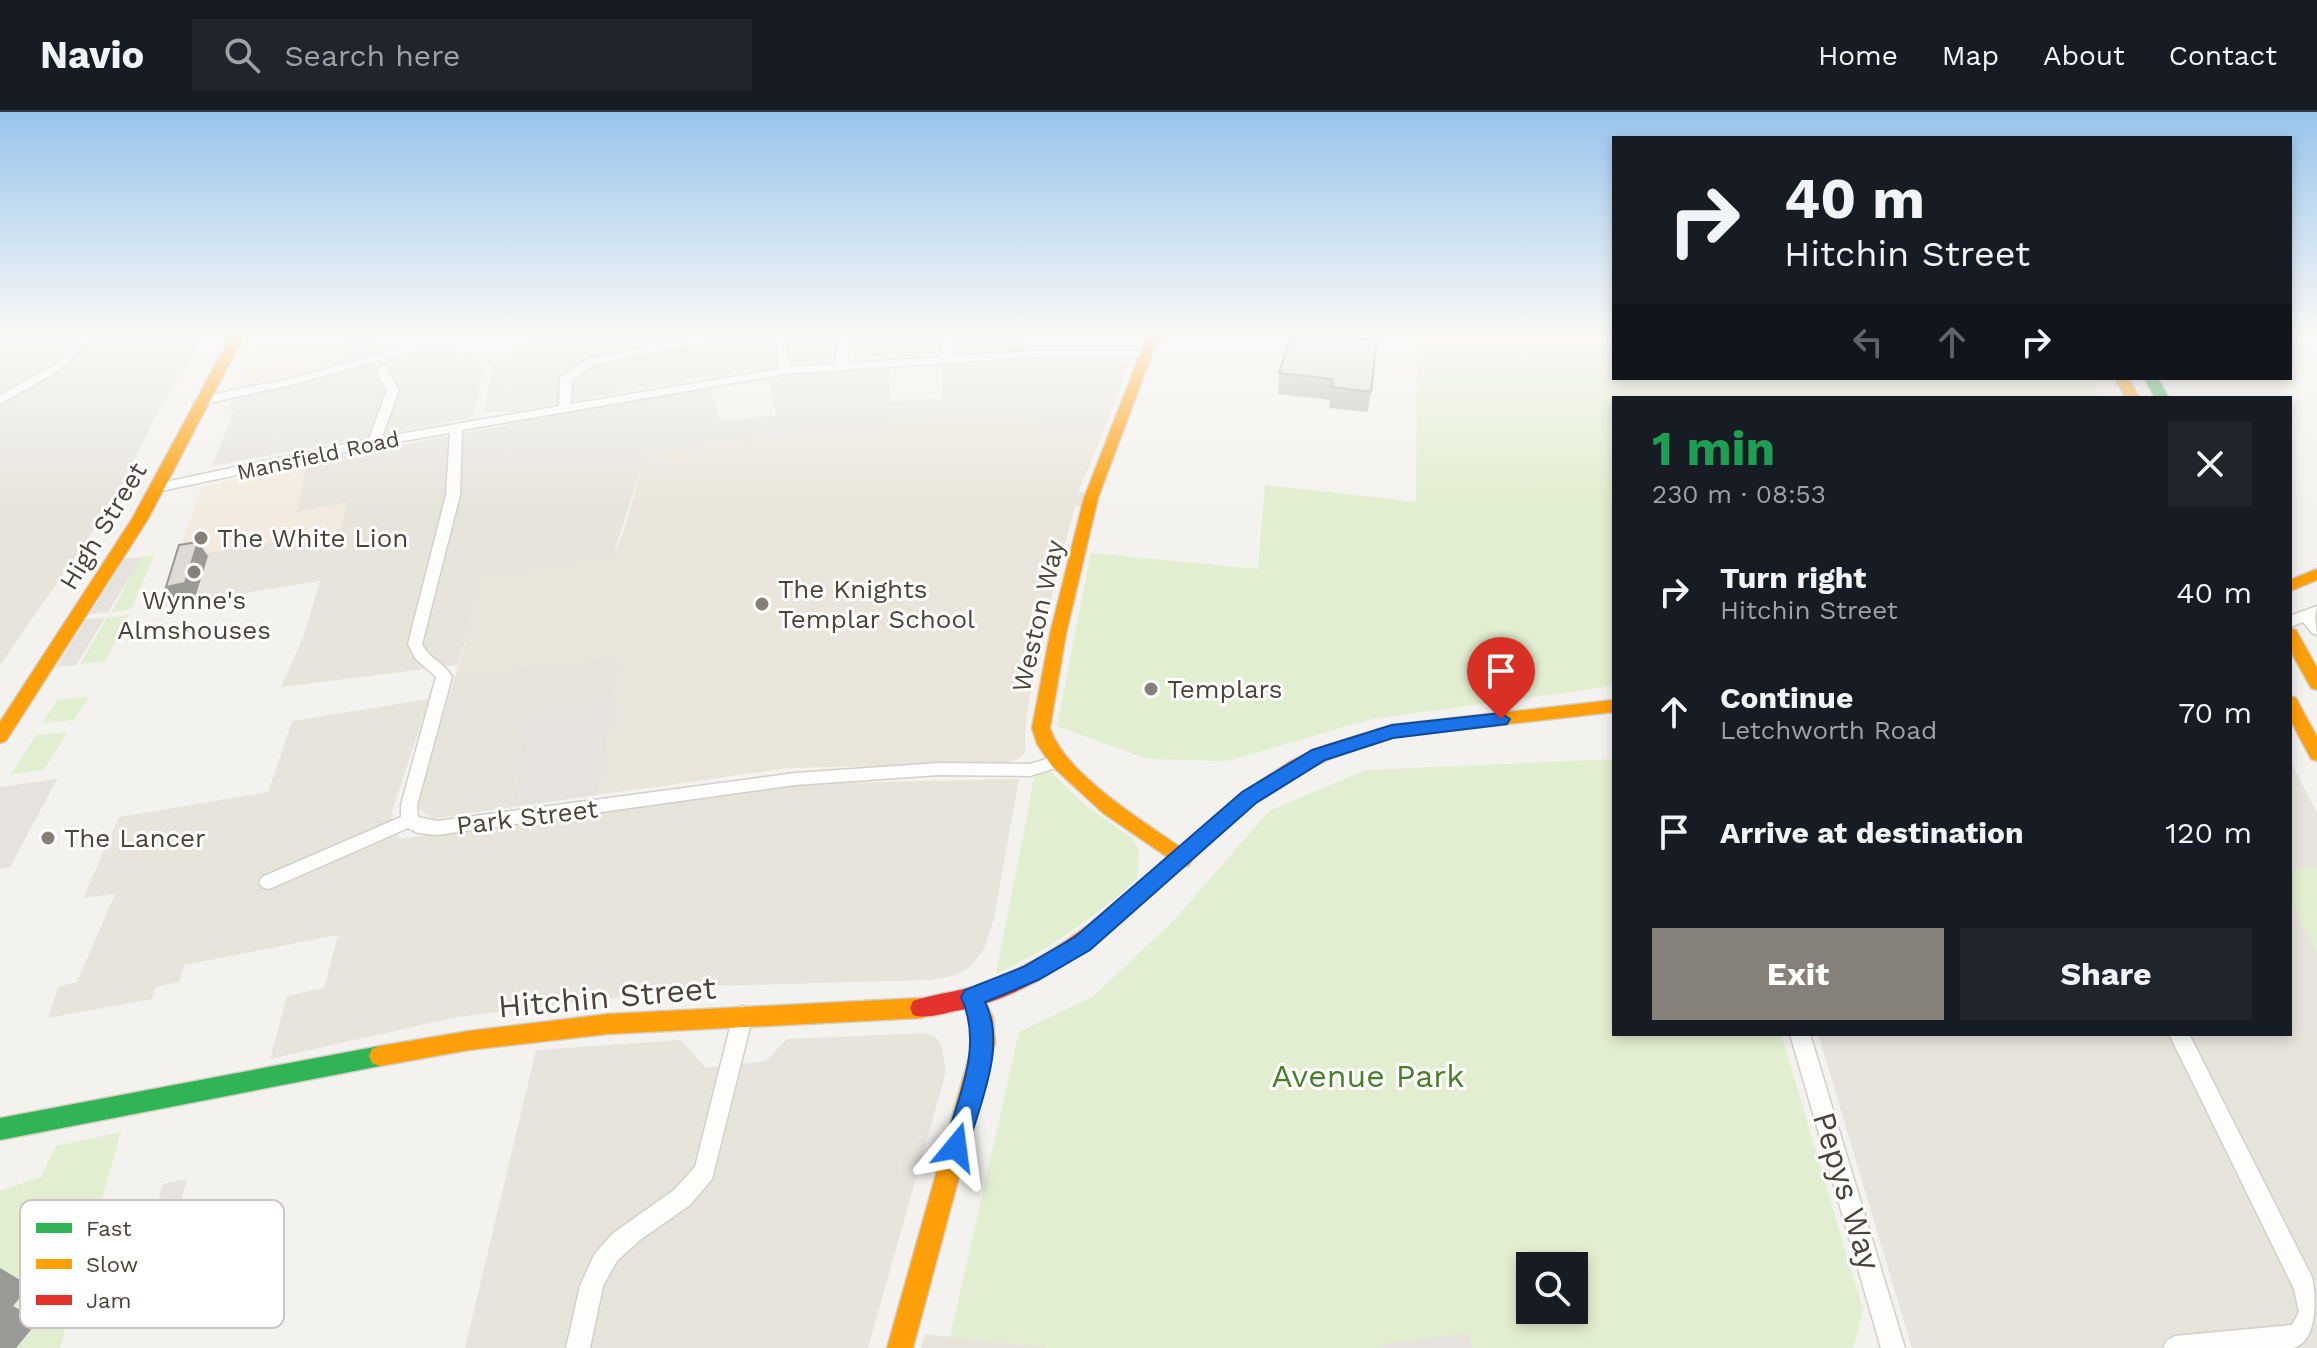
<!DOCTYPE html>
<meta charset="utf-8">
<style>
body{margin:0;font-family:"Work Sans",sans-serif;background:#20242c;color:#f1f3f6;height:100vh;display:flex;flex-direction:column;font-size:30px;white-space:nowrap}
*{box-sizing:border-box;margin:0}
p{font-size:26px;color:#9ea1a6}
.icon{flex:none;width:44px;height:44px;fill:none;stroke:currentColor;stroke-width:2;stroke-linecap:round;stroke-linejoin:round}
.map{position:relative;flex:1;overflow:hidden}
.side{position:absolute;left:1612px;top:284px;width:680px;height:640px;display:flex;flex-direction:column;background:#171b24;border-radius:0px;box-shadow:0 4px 12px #0003}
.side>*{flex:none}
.top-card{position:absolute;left:1612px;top:24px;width:680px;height:244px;border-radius:0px;box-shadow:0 4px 12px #0003;background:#171b24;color:#f1f3f6;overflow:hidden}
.tools{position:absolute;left:1516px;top:1140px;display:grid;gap:16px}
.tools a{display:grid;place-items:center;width:72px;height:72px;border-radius:0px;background:#171b24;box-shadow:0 4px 12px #0003;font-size:40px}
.pin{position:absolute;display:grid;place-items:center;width:68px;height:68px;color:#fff;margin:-82px -34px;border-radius:50% 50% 50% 0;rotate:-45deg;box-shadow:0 0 8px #0007}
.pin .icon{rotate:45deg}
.me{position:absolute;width:88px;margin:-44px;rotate:16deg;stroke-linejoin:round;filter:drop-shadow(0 0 6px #0008)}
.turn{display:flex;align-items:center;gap:28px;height:168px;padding:0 40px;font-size:36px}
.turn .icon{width:104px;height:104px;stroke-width:2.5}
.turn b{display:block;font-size:56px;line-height:68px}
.lanes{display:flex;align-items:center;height:76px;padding:0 40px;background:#0003;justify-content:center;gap:40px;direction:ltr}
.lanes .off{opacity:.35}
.round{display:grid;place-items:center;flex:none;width:84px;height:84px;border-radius:0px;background:#20242c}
.head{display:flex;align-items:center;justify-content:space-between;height:136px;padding:0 40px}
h1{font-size:48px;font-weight:700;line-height:60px;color:#1e9e55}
.button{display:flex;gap:16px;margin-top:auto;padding:16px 40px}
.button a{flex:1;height:92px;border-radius:0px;background:#868178;color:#fff;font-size:32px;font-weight:700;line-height:92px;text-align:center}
.button a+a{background:#20242c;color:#f1f3f6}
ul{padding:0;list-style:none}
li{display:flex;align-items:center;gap:24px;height:120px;padding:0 40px}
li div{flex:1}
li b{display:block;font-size:30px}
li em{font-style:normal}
header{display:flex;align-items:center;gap:48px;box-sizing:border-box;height:112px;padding:0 40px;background:#171b24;border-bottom:2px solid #363941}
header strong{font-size:38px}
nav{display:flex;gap:44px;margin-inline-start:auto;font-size:28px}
.search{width:560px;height:72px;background:#20242c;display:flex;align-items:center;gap:20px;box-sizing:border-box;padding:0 28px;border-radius:0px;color:#9ea1a6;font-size:30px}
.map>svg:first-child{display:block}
</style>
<header>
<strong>Navio</strong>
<div class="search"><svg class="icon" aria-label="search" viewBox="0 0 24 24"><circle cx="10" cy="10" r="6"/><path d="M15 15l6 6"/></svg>Search here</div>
<nav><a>Home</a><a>Map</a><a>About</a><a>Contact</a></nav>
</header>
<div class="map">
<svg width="2317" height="1236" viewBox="0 0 2317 1236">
<rect width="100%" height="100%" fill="#f4f2ee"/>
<!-- residential -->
<g fill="#e7e4dc">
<path d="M0 222H207L159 297 116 386 0 553Z"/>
<path d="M550 222H836L831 243 821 249 711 264 510 300H484L493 254 498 248 523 232Z"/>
<path d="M853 222H941V234L935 241 859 245 849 238Z"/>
<path d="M950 222H1028L1029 231 1026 237 958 240 952 238Z"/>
<path d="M444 237 467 243 484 256 474 301 465 307 212 354 234 299 229 296 232 289 411 240Z"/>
<path d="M1096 245 1120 249 1128 255 1103 320 983 305 836 316 645 343 613 444 477 467 470 516 457 553 281 575 303 526 320 469 158 495 175 447 297 400 307 351 710 274 720 309 776 303 769 267 889 254 890 289 942 287 944 251Z"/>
<path d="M621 546 613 590 527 601 512 695 433 707 419 697V686L455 564Z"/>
<path d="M429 587 391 703 400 727 786 672 1019 667 994 806 984 837 971 854 956 863 932 868 713 874 457 905 270 947 287 884 324 876 338 823 184 853 179 870 156 875 152 887 48 906 58 875 77 870 115 782 83 786 119 705 268 680 292 609Z"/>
<path d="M2290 648 2317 701V755L2290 757Z"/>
<path d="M2290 784 2317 842V1236H1912L1818 922H2290Z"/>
<path d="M924 921 934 924 941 932 946 960 868 1236H465L536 938 681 928 706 956 766 949 787 927Z"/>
<path d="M925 1222 1053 1236H921Z"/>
</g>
<!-- commercial -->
<g fill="#f3ebdf">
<path d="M264 222H421L373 242 239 276Z"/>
<path d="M307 351 297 400 347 390 341 418 175 447 202 375Z"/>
</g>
<!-- education -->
<path fill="#eae5da" d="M983 305 1103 320 1078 380H1085L1081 395 1075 393 1041 527 1026 605 1025 640 1020 646 1009 651 788 656 512 695 527 601 613 590 621 546 455 564 470 516 477 467 613 444 624 419 645 343 836 316Z"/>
<!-- green -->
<g fill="#e1eecf" fill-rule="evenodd">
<path d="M1417 222H1614V266H2091L2102 286H1614V574L1372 607 1227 649 1147 647 1057 614 1091 441 1258 457 1265 373 1416 390Z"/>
<path d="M154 444 131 497 112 500 140 445Z"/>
<path d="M129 503 105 549 80 552 107 506Z"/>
<path d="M89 585 74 608 42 611 58 588Z"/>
<path d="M67 620 44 658 11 662 36 623Z"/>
<path d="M1614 647V922H1781L1863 1198 1853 1236H1053L950 1225 1019 920 1094 884 1175 807 1269 699 1366 658ZM1530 1154H1574V1198H1530Z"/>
<path d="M1051 660 1085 693 1133 727 1139 740 1137 767C1093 806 1050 837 996 862L1035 662Z"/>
<path d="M2317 755V842L2290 784V757Z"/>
<path d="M121 1020 60 1236H0V1079L41 1065 56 1034Z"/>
</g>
<!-- parking -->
<g fill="#e6e3df">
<path d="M349 222H409L376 227 373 242 341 250Z"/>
<path d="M321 294 313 316 271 321 280 299Z"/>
<path d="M142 445 108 500 90 502 124 447Z"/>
<path d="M105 506 76 553 57 555 86 507Z"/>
<path d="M613 590 597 683 512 695 527 601Z"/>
<path d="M57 667 10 755 0 757V675Z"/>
<path d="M187 1067 160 1164 107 1176 118 1138 146 1132 163 1072Z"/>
<path d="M1468 1221 1472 1236H1383V1232Z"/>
</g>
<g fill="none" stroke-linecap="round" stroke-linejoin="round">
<defs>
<g id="street">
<path d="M81 222H92L65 255 0 292V283L57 251Z"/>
<path d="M714 222H739L597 252 572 267 571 292 779 257 776 232 756 222H772L785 228 790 255 835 252 838 222H850L847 251 941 245 940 222H952L953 244 1035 239H1146L1152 242 1146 245H1035L785 262 462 318 460 383 422 532C428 546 445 551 452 565L417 693 418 705 437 709 795 661 939 651 1030 652 1059 643 1065 645 1067 649 1065 653 1030 664 939 663 795 673 437 723 418 721 408 716 274 775 268 777 262 775 259 770 262 765 401 705V693L436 565 415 546 408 532 446 383 450 321 374 334 156 380 149 376 151 373 369 327 387 278 377 262 380 254H388L389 262 399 278 382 325 559 294 560 266 589 247Z"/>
<path d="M394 238 398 239V243L295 272 205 292 199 288 205 284 289 267Z"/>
<path d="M2317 494 2315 505 2317 523 2312 521 2303 510 2290 515V504Z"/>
<path d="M743 894 750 897 753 903 712 1067 690 1093 640 1128 617 1149 603 1174 590 1236H566L580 1174 594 1143 612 1122 674 1078 695 1055 733 903 736 897Z"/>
<path d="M1790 922H1810L1905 1236H1881Z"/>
<path d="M2169 922H2189L2312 1165C2317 1189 2317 1228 2294 1236H2163L2167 1228 2175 1224 2292 1213 2299 1200 2294 1177Z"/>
</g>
<g id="fast">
<path d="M2144 266H2158L2169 286H2155Z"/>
<path d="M380 934 388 937 391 944 388 951 380 954 0 1028V1006Z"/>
</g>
<g id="slow">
<path d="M232 222H245L148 407 6 629 0 631V610L132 407Z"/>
<path d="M1151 222H1164L1152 242 1098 386 1066 522 1050 616C1065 663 1149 713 1189 741L1192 747 1189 753 1182 755 1103 701 1052 654 1037 632 1032 616 1050 522 1084 386 1140 242Z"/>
<path d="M2115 266H2129L2139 286H2125Z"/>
<path d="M2317 457V468L2290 479V468Z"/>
<path d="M2290 516 2296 518 2317 556V578L2311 576 2290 538Z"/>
<path d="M2290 584 2296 586 2317 625V649L2311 647 2290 607Z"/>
<path d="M1614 588V600L1393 625 1331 646 1322 639 1325 634 1392 613Z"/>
<path d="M972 876 980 878 993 906 995 931 913 1236H887L973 931 971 906 961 885 964 878Z"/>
<path d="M921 886 929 889 932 896 929 903 921 906 608 922 469 938 380 954 372 951 369 944 372 937 380 934 469 919 608 902Z"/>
</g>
<path id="jam" d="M1331 632 1337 634 1340 639 1337 644C1194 699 1114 869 955 899 942 902 926 907 913 903L910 896 913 889C940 880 969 879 996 867 1099 825 1172 733 1260 669L1291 649Z"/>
</defs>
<!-- street casing -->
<use href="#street" stroke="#d2d0cb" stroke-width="3"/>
<!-- fast casing -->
<use href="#fast" stroke="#d3cfc5" stroke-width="3"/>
<!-- slow casing -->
<use href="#slow" stroke="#d3cfc5" stroke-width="3"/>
<!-- jam casing -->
<use href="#jam" stroke="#d3cfc5" stroke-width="3"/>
<!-- street -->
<use href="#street" fill="#fdfdfc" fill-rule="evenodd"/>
<!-- fast -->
<use href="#fast" fill="#30b455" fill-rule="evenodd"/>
<!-- slow -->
<use href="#slow" fill="#ff9f0a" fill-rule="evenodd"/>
<!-- jam -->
<use href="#jam" fill="#e5322d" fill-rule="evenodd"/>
</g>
<!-- wall -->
<path fill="#bfbcb8" d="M1292 222H1329L1371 280 1368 300 1329 296 1330 288 1278 282 1279 261Z"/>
<!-- shaded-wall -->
<g fill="#9b9996">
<path d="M198 430 208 444 195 486 176 489 166 475Z"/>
<path d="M0 1156 30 1174 13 1194 39 1208 16 1236H0Z"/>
</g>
<!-- building -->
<g fill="#dedbd6" stroke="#9b9996" stroke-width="2">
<path d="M1292 222H1327V224L1377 228 1371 280 1331 275 1333 267 1279 261Z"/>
<path d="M198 430 185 471 166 475 179 433Z"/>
</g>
<!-- sky -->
<linearGradient id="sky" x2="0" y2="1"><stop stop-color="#98c4ec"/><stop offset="0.56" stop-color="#faf9f7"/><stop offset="1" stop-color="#faf9f7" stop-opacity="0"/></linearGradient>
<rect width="2317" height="396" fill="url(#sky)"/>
<!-- route -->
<path fill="#1a73e8" stroke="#114b97" stroke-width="2" d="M1501 601 1510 607 1507 612 1393 626 1325 648 1256 691 1090 838 1038 868 985 890C1007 934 980 990 968 1035L964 1043 956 1047 948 1043 944 1035C958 986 984 934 961 885L965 878 1023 855 1075 825 1242 680 1312 638 1392 613Z"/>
<!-- markers -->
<g fill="#868178" stroke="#fff" stroke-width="3">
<circle cx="201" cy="426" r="8"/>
<circle cx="194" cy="460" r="8"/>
<circle cx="762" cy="492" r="8"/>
<circle cx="1151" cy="577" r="8"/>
<circle cx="48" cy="726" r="8"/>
</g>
<g text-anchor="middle" stroke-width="6" stroke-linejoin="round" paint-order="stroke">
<!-- far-street labels -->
<g font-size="22" fill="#4b4439" stroke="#fff">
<text transform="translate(318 343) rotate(-12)" y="8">Mansfield Road</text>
</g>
<!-- street labels -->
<g font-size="26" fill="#4b4439" stroke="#fff">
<text transform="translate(103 414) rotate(-59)" y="9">High Street</text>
<text transform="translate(1038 504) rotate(-77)" y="9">Weston Way</text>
<text transform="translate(527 705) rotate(-7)" y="9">Park Street</text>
</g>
<!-- poi labels -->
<g font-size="26" fill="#4b4439" stroke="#fff" text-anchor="start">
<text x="217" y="435">The White Lion</text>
<text x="778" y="486">The Knights<tspan x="778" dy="30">Templar School</tspan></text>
<text x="194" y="497" text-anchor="middle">Wynne's<tspan x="194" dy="30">Almshouses</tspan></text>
<text x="1167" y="586">Templars</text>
<text x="64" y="735">The Lancer</text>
</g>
<!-- near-street labels -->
<g font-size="32" fill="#4b4439" stroke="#fff">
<text transform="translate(607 885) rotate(-5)" y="11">Hitchin Street</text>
<text transform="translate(1847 1079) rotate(73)" y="11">Pepys Way</text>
</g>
<!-- near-park labels -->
<g font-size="32" fill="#4a7f2a" stroke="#fff">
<text x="1368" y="975">Avenue Park</text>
</g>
</g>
<!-- legend -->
<rect x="20" y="1088" width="264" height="128" rx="12" fill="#fff" stroke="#c9c7c4" stroke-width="2"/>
<rect x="36" y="1111" width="36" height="10" fill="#30b455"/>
<rect x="36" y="1147" width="36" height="10" fill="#ff9f0a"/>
<rect x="36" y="1183" width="36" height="10" fill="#e5322d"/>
<g font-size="22" fill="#4b4439">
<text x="86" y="1124">Fast</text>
<text x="86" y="1160">Slow</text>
<text x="86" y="1196">Jam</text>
</g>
</svg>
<div class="tools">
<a><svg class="icon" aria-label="search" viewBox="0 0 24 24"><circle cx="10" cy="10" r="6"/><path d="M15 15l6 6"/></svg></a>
</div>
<div class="pin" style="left:1501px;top:607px;background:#d93025"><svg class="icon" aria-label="arrive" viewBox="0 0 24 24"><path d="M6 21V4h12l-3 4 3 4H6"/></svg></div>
<svg class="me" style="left:956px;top:1035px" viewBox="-20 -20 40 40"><path d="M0-17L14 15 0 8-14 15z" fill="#1a73e8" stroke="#fff" stroke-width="4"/></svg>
<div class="top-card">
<div class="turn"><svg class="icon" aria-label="right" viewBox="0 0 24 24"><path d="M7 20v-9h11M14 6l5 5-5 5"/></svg><div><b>40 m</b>Hitchin Street</div></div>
<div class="lanes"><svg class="icon off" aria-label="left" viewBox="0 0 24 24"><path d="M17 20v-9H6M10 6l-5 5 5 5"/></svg><svg class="icon off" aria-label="ahead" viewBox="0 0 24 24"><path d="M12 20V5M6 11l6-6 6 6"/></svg><svg class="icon" aria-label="right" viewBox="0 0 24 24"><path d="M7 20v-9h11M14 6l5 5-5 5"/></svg></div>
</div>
<section class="side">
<div class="head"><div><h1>1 min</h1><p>230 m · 08:53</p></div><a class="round"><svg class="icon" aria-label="close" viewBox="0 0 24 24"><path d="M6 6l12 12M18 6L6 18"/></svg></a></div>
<ul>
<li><svg class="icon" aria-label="right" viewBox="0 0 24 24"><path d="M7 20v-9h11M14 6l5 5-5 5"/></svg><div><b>Turn right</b><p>Hitchin Street</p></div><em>40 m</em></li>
<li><svg class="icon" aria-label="ahead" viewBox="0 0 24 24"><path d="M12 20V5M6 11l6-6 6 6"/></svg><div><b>Continue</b><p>Letchworth Road</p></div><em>70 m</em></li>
<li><svg class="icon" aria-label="arrive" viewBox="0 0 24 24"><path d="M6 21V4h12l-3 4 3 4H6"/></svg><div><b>Arrive at destination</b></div><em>120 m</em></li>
</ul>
<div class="button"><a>Exit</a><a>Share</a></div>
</section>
</div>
